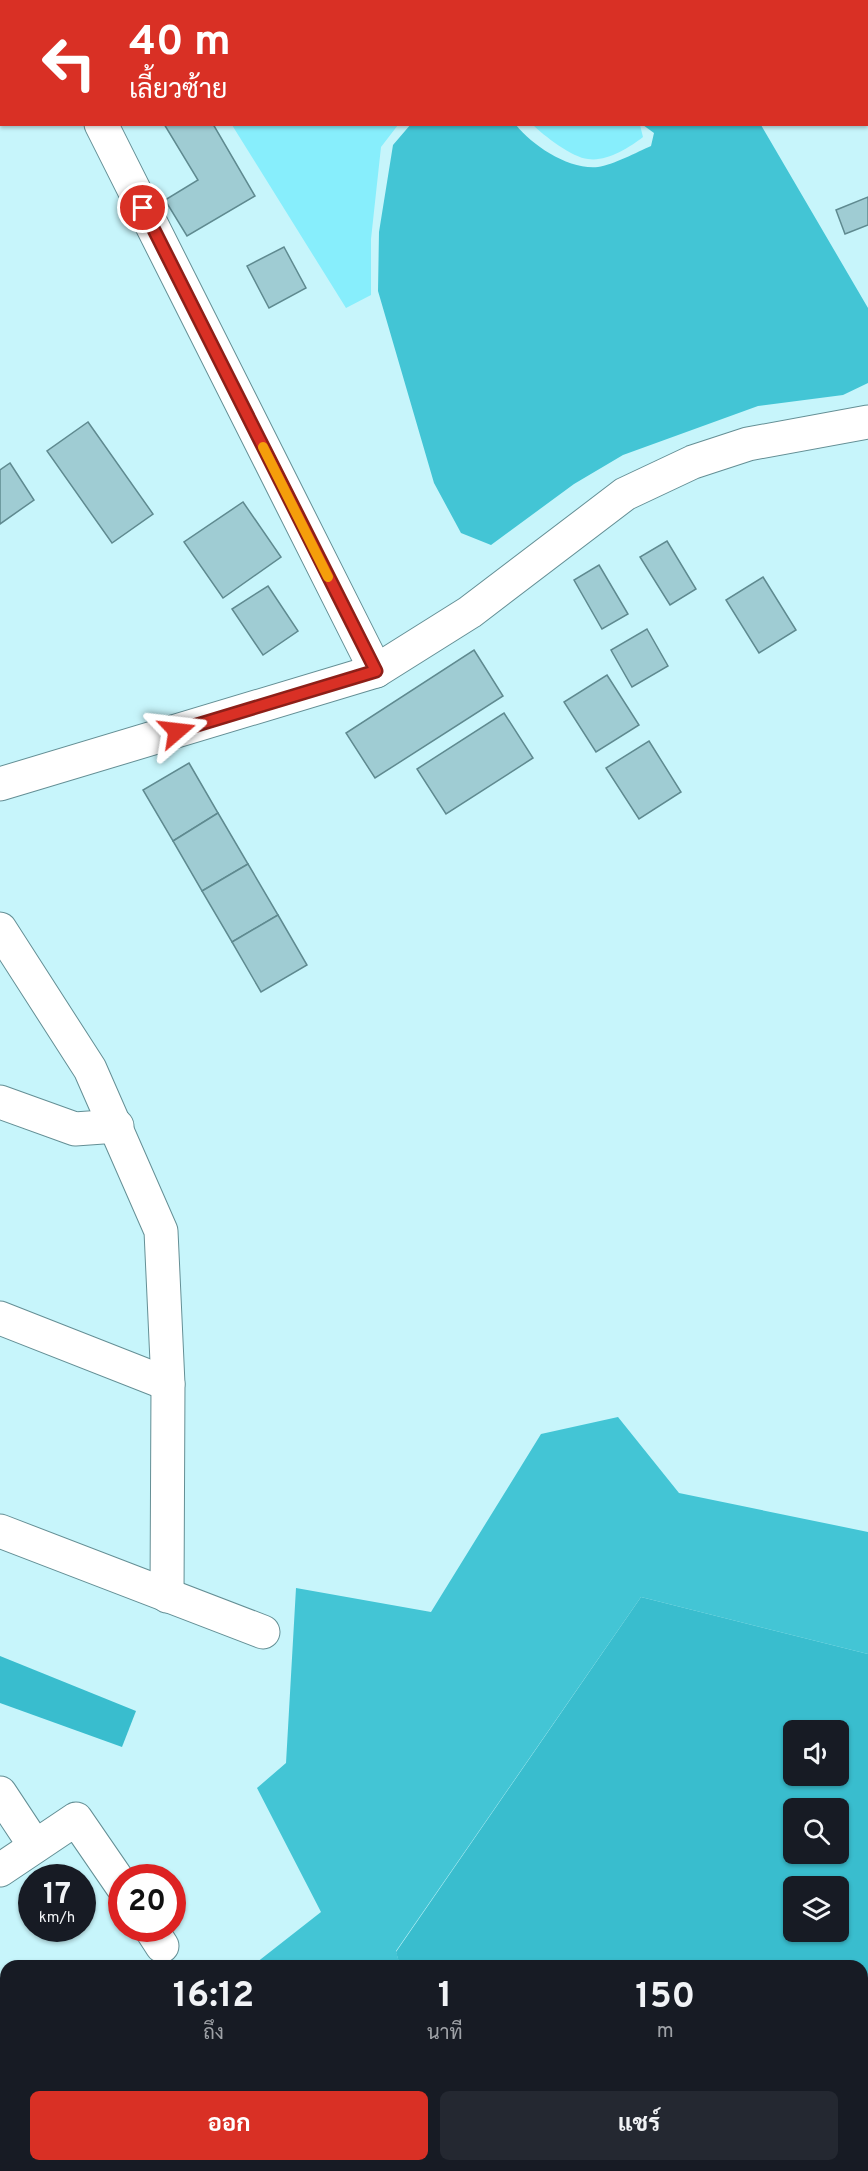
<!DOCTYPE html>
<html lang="th">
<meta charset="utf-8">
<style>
body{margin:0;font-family:Overpass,Sarabun,sans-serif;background:#242831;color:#f1f3f6;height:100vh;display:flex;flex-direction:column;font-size:22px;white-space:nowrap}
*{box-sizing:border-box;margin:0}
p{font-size:20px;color:#9ea1a6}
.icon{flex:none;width:33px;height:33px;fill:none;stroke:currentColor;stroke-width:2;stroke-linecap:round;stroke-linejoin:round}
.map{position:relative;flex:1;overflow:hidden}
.details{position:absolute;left:0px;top:1960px;width:868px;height:212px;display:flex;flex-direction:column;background:#171b24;border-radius:18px 18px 0 0;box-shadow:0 2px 4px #0004}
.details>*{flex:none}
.banner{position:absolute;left:0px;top:0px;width:868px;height:126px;box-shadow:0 2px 4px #0004;background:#d93025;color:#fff;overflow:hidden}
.controls{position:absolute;left:783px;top:1720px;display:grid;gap:12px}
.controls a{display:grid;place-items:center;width:66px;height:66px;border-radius:9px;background:#171b24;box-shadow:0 2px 4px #0004;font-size:30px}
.speed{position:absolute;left:18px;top:1864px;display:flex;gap:12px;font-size:30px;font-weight:700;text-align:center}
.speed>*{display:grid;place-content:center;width:78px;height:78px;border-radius:50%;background:#171b24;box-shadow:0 2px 4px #0004;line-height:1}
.speed small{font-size:15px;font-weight:400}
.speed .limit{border:9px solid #d22;background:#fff;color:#111}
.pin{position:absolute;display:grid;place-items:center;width:51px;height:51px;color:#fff;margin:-26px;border:3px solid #fff;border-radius:50%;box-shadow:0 2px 6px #0007}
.me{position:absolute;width:66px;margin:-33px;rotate:73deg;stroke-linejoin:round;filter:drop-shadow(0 0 4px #0008)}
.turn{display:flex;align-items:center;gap:21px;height:126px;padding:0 30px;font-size:27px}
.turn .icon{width:78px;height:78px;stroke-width:2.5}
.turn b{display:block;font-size:42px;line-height:51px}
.eta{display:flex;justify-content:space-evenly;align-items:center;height:102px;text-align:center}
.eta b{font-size:36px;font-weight:700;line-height:42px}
.primary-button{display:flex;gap:12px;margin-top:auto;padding:12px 30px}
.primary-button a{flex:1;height:69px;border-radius:9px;background:#d93025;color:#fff;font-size:24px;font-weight:700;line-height:69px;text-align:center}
.primary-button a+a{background:#242831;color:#f1f3f6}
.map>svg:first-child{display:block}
</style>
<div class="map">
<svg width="868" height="2171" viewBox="0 0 868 2171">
<rect width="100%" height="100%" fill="#c7f5fb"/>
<!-- green -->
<g fill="#87eefc">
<path d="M155 0H551V1L156 2Z"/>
<path d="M232 125H398L381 147 371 239V295L346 308Z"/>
<path d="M533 125H640L643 137C629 148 606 162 588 159 573 158 543 135 533 125Z"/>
</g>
<!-- forest -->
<g fill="#43c5d5">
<path d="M411 124 516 125C533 146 569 170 598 167 613 165 637 152 651 146L654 133 643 125H761L868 308V383L843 395 758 406 623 455 574 484 491 545 461 533 434 483 378 291 379 232 393 145Z"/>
<path d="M618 1417 679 1493 868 1532V1654L641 1597 396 1951 400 1966H252L321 1912 257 1788 286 1763 296 1588 431 1612 541 1434Z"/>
<path d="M6 2016V2166H447L449 2171H0V2020Z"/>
</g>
<!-- water -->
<g fill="#39bdce" fill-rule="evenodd">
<path d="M641 1597 868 1654V2171H449L447 2166H862V1966H400L396 1952ZM794 1731H838V1776H794ZM794 1809H838V1854H794ZM794 1887H838V1932H794Z"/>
<path d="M0 1656 136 1711 122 1747 0 1703Z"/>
</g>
<!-- building -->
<g fill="#9fccd3" stroke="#5f8a90" stroke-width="1.5">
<path d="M75 0H141L142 2H76Z"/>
<path d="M164 124H213L255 196 187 236 165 200 198 180Z"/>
<path d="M868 197V225L845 234 836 210Z"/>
<path d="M284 247 306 288 269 308 247 266Z"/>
<path d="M88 422 153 514 112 543 47 451Z"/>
<path d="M10 463 34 500 0 524V470Z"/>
<path d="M243 502 281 557 223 598 184 542Z"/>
<path d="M667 541 696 589 670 605 640 557Z"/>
<path d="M599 565 628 614 602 629 574 580Z"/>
<path d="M763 577 796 630 759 653 726 600Z"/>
<path d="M268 586 298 631 263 655 232 609Z"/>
<path d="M647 629 668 666 632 687 611 650Z"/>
<path d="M474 650 503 696 375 778 346 733Z"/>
<path d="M607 675 639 725 596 752 564 702Z"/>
<path d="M504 713 533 758 446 814 417 769Z"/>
<path d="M649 741 681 792 639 819 606 768Z"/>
<path d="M189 763 218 813 173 841 143 790Z"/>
<path d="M218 813 248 864 202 891 173 841Z"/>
<path d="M248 864 278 915 232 942 202 891Z"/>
<path d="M278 915 307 965 261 992 232 942Z"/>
</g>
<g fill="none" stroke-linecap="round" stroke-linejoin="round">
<defs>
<g id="minor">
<path d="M26 0 27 2"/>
<path d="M101 124 376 671"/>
<path d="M0 784 376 671 470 612 625 494 693 462 748 444 868 422"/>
<path d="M0 929 90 1069 161 1231 168 1384 167 1596"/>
<path d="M0 1102 75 1129 117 1126"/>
<path d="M0 1318 168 1384"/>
<path d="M0 1531 263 1632"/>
<path d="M0 1793 35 1846"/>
<path d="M0 1870 76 1819 122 1886"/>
<path d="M151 1929 162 1946"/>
</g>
</defs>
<!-- minor casing -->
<use href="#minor" stroke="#648f95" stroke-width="35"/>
<!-- minor -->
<use href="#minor" stroke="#fff" stroke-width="33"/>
</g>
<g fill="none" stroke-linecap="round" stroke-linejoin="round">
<defs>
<path id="route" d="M143 208 376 671 177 731"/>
</defs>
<!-- route casing -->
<use href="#route" stroke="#8d1f18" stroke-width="15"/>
<!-- route -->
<use href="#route" stroke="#d93025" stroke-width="10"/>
<!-- slow -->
<path stroke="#f59e0b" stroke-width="10" d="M263 447 328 577"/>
</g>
</svg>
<div class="controls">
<a><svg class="icon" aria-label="sound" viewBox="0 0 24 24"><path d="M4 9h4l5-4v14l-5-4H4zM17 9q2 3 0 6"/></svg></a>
<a><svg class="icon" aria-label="search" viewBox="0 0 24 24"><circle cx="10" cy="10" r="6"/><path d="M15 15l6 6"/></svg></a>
<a><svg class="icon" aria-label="layers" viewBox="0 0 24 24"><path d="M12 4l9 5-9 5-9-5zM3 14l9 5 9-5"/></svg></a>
</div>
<div class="speed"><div>17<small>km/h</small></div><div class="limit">20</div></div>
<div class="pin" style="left:143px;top:208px;background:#d93025"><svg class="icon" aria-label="arrive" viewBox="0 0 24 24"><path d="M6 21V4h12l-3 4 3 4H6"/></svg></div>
<svg class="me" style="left:177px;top:731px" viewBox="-20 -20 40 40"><path d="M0-17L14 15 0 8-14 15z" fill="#d93025" stroke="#fff" stroke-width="4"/></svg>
<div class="banner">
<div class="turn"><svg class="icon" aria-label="left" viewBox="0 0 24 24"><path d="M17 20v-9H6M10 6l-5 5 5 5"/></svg><div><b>40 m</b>เลี้ยวซ้าย</div></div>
</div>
<section class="details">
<div class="eta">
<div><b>16:12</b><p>ถึง</p></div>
<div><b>1</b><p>นาที</p></div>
<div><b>150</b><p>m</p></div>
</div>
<div class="primary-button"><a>ออก</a><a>แชร์</a></div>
</section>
</div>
